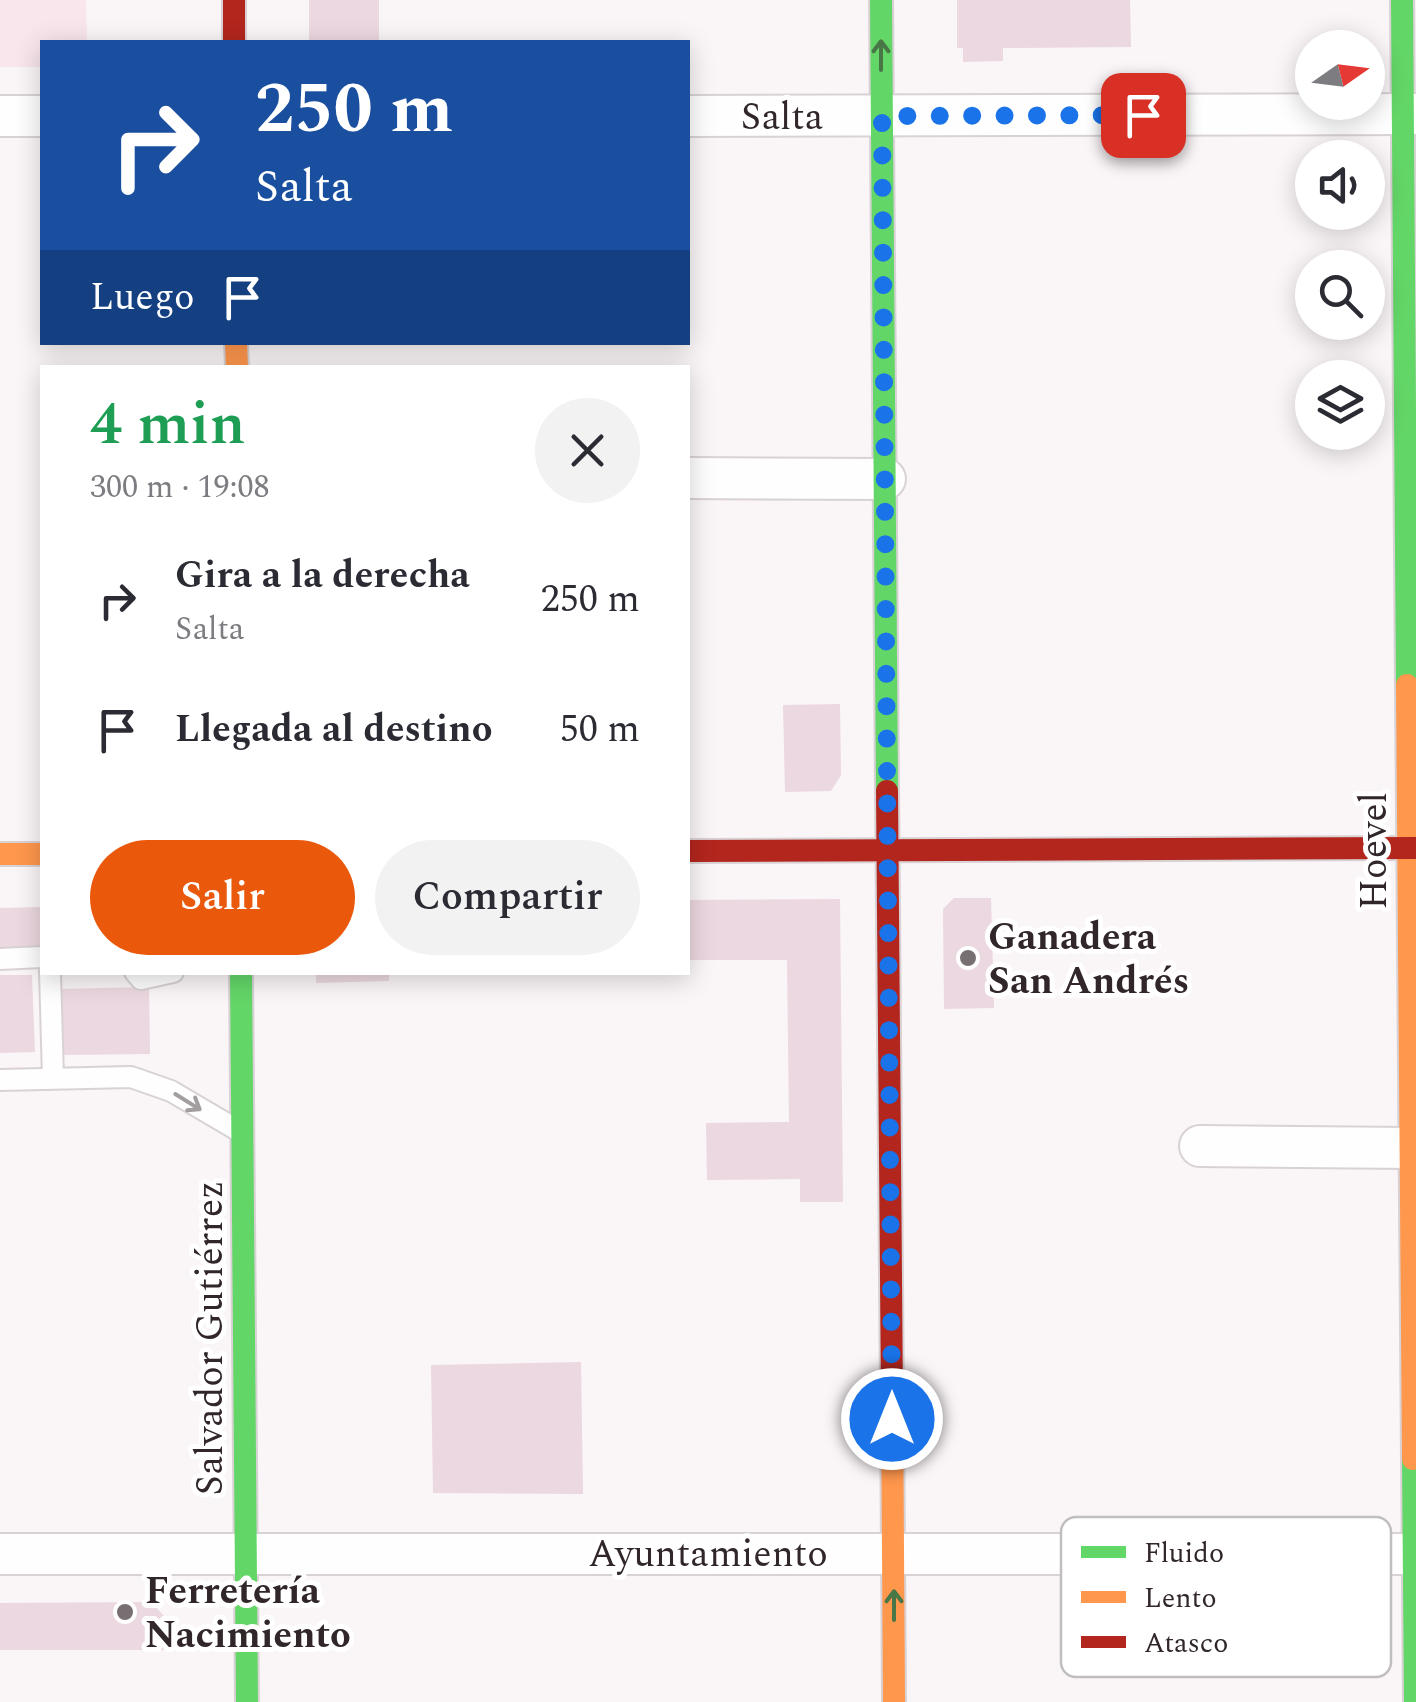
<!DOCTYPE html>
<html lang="es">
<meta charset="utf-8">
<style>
body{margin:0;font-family:Spectral,serif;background:#f2f2f3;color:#2b2b33;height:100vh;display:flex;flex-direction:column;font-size:38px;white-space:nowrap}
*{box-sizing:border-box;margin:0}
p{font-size:32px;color:#7c7c81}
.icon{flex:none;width:55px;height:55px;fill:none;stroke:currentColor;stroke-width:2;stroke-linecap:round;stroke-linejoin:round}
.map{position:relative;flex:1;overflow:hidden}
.sheet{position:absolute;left:40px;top:365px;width:650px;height:610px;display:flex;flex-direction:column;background:#fff;border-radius:0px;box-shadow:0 5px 25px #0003}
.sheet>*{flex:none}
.top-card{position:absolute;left:40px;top:40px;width:650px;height:305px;border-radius:0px;box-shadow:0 5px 25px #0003;background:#1a4fa0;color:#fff;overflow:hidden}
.needle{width:65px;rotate:76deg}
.tools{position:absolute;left:1295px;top:30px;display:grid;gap:20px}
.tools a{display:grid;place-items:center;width:90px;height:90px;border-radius:50%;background:#fff;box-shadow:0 5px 25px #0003;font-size:50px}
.pin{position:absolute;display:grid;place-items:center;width:85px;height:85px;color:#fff;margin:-42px;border-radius:20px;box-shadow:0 5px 15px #0006}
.me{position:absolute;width:110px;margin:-55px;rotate:0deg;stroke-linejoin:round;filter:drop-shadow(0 0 8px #0008)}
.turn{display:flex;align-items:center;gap:35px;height:210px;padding:0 50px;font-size:45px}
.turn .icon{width:130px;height:130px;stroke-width:2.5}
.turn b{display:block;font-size:70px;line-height:85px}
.then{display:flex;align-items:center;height:95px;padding:0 50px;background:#0003;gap:20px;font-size:38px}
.round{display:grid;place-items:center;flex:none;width:105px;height:105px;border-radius:52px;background:#f2f2f3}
.headline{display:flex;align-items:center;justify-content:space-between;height:170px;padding:0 50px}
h1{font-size:60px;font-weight:600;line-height:75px;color:#1e9e55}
.action{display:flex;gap:20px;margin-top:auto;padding:20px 50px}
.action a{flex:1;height:115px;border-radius:60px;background:#ea580c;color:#fff;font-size:40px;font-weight:600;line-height:115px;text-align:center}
.action a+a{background:#f2f2f3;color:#2b2b33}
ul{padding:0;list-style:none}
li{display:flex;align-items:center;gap:30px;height:130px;padding:0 50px}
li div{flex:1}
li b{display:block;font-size:38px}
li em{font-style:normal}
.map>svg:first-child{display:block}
</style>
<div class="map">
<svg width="1416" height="1702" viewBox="0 0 1416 1702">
<rect width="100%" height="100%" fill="#faf5f7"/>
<!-- green -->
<path fill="#f9e6ed" d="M0 0H86L87 42H42V67H0Z"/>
<!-- building -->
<g fill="#ecd8e0">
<rect x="309" y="0" width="70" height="42"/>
<path d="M957 0H1130L1131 47 1003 48V61L963 62V48H957Z"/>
<path d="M840 704 841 775 831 791 785 792 783 705Z"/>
<path d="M954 898H991L994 1008 944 1009 943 909Z"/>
<path d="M840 899 843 1202H800V1179L707 1180 706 1123 789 1122 787 960H688V900Z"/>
<path d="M42 907V953L0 954V908Z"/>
<path d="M316 972H389V981L316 983Z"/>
<path d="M0 975H32L35 1052 0 1053Z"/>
<path d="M149 987 150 1054 60 1055 58 989Z"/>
<path d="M581 1362 583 1494 433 1493 431 1365Z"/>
<path d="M151 1602 164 1616V1650H0V1603Z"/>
</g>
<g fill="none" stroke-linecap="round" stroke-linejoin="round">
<defs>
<g id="lane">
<path d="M0 959 42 957"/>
<path d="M50 972 53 1078"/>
<path d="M135 972 141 979 173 972"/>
<path d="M0 1080 131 1077 171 1091 239 1131"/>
</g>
<g id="street">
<path d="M0 116H42"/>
<path d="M688 116 1416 114"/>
<path d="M688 478 885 479"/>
<path d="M1200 1146 1410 1148"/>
<path d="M0 1554H1416"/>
</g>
<g id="fast">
<path d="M881 0 887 791"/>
<path d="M1402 0 1407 685"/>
<path d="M241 972 247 1702"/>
<path d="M1413 1459 1415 1702"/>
</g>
<g id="slow">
<path d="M236 342 237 368"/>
<path d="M1407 685 1413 1459"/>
<path d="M0 854H42"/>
<path d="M892 1400 894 1702"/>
</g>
<g id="jam">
<path d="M234 0V42"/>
<path d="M887 791 892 1400"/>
<path d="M688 851 1416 848"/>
</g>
</defs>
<!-- lane casing -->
<use href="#lane" stroke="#d9d2d5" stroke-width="24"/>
<!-- street casing -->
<use href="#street" stroke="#d9d2d5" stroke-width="44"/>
<!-- fast casing -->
<use href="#fast" stroke="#d9d2d5" stroke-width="26"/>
<!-- slow casing -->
<use href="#slow" stroke="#d9d2d5" stroke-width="26"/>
<!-- jam casing -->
<use href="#jam" stroke="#d9d2d5" stroke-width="26"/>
<!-- lane -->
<use href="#lane" stroke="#fefefe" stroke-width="20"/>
<!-- street -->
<use href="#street" stroke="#fefefe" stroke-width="40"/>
<!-- fast -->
<use href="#fast" stroke="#63d668" stroke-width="22"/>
<!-- slow -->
<use href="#slow" stroke="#ff974d" stroke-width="22"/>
<!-- jam -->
<use href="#jam" stroke="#b3261e" stroke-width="22"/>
</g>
<!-- one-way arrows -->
<defs><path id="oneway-shaft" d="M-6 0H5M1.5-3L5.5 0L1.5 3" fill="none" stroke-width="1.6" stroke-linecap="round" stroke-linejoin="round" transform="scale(2.5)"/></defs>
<g stroke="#487646">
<use href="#oneway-shaft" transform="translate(881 55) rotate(-90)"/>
<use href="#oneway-shaft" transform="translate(894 1605) rotate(-90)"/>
</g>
<use stroke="#a29d9f" href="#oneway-shaft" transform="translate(188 1102) rotate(32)"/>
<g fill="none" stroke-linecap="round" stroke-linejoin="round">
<!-- route -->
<path stroke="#1a73e8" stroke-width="18" stroke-dasharray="0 32.4" d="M892 1419 882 116 1143 115"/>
</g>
<!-- markers -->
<g fill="#776f72" stroke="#fff" stroke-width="4">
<circle cx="968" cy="958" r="10"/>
<circle cx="125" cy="1612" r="10"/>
</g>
<g text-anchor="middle" stroke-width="10" stroke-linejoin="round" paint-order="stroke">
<!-- street labels -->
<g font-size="38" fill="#31272b" stroke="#fff">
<text x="782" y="129">Salta</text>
<text transform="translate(1373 851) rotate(-90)" y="13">Hoevel</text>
<text transform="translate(209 1338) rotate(-90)" y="13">Salvador Gutiérrez</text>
<text x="708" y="1566">Ayuntamiento</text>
</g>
<!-- poi labels -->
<g font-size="38" font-weight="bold" fill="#31272b" stroke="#fff" text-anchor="start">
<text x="988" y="949">Ganadera<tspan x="988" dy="44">San Andrés</tspan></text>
<text x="145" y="1603">Ferretería<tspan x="145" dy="44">Nacimiento</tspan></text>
</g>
</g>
<!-- legend -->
<rect x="1061" y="1517" width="330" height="160" rx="15" fill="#fff" stroke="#c1bebf" stroke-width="2.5"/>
<rect x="1081" y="1546" width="45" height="12" fill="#63d668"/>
<rect x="1081" y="1591" width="45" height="12" fill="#ff974d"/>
<rect x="1081" y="1636" width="45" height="12" fill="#b3261e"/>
<g font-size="28" fill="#31272b">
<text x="1144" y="1562">Fluido</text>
<text x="1144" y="1607">Lento</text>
<text x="1144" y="1652">Atasco</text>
</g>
</svg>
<div class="tools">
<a><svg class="needle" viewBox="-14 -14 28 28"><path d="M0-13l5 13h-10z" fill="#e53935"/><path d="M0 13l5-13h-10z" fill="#7c7c81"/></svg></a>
<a><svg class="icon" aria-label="sound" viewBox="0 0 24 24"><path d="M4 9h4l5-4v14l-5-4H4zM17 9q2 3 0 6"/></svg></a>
<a><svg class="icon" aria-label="search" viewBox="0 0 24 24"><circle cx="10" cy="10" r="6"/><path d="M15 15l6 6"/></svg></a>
<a><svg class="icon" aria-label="layers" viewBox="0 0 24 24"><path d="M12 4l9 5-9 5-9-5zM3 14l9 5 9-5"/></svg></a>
</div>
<div class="pin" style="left:1143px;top:115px;background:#d93025"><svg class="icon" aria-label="arrive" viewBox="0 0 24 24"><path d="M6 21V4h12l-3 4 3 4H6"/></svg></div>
<svg class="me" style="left:892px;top:1419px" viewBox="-20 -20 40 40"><circle r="17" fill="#1a73e8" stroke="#fff" stroke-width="3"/><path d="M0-11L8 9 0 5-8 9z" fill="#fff"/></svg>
<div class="top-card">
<div class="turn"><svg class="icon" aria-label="right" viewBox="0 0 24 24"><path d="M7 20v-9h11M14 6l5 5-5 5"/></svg><div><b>250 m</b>Salta</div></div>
<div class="then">Luego<svg class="icon" aria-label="arrive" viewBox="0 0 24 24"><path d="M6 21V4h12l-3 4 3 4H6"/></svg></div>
</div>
<section class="sheet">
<div class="headline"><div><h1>4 min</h1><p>300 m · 19:08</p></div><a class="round"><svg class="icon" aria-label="close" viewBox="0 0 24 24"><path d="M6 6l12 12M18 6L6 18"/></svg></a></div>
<ul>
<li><svg class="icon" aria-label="right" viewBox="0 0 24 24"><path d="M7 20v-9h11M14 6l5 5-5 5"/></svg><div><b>Gira a la derecha</b><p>Salta</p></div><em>250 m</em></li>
<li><svg class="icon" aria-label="arrive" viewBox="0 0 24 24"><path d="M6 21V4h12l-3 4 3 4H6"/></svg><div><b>Llegada al destino</b></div><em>50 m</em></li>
</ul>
<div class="action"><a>Salir</a><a>Compartir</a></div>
</section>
</div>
